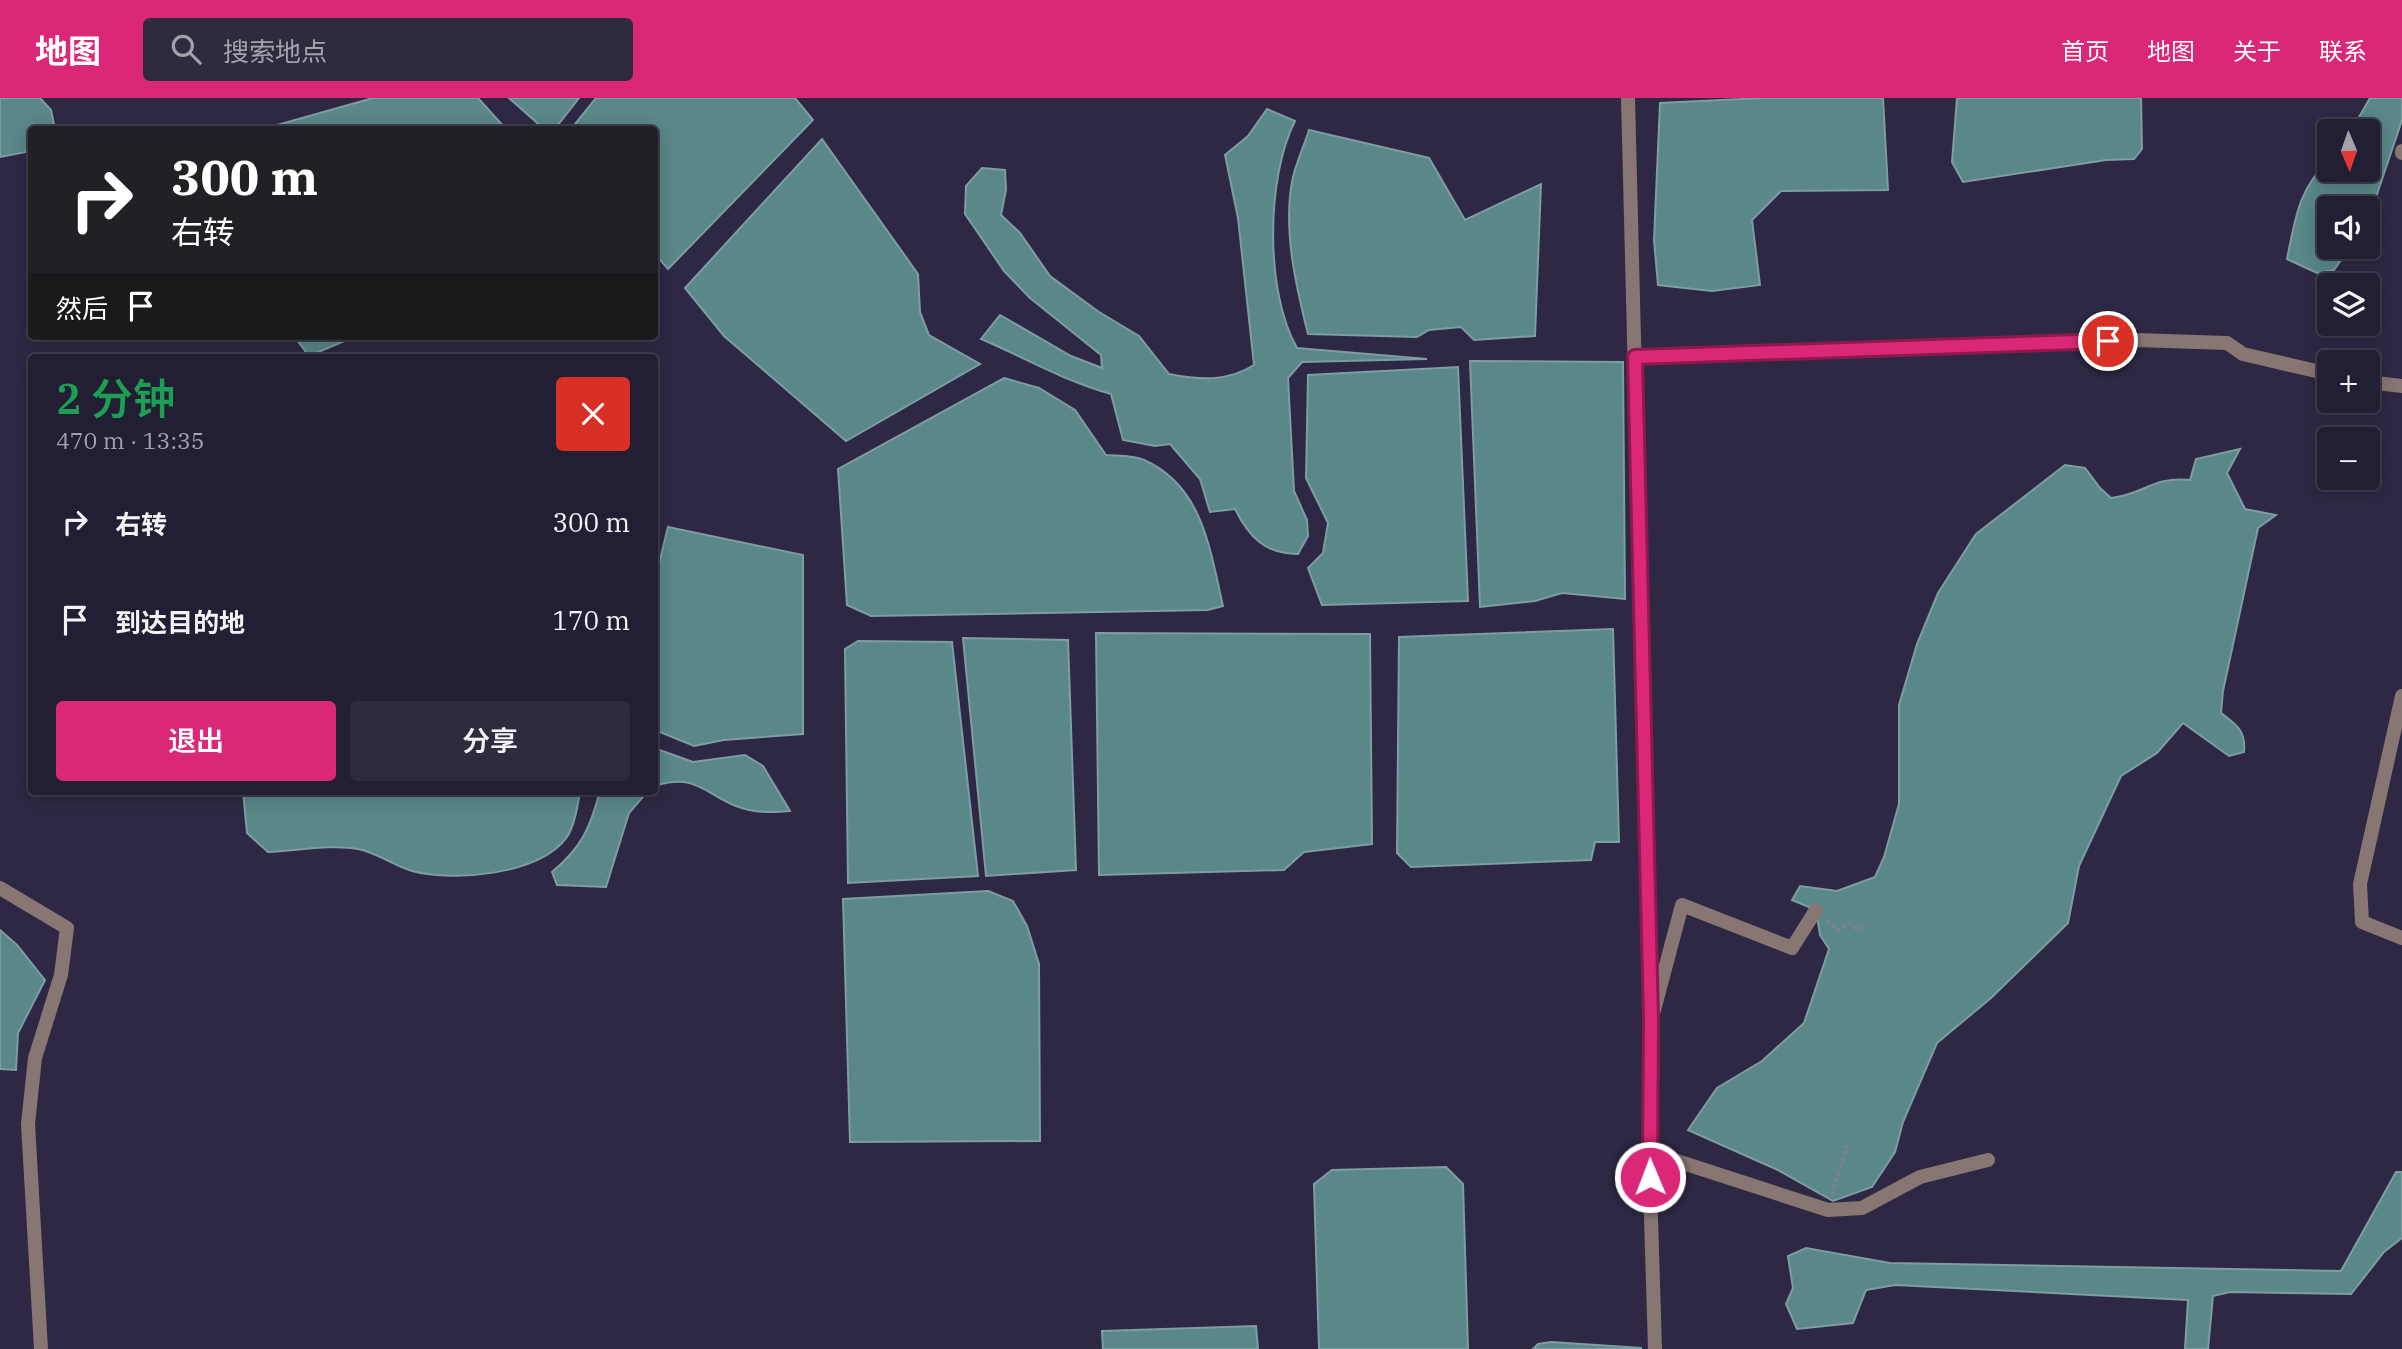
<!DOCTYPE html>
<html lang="zh">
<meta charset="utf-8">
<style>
body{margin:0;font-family:"IBM Plex Serif","Noto Sans SC",serif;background:#2e2b3f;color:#f1f3f6;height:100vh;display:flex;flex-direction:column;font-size:26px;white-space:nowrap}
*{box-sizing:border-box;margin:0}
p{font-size:23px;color:#a2a2ac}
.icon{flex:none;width:38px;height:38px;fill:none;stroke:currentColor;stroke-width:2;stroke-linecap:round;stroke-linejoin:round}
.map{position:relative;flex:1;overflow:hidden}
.drawer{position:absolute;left:28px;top:256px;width:630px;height:441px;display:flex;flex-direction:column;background:#221e33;border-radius:7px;box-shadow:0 4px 18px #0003,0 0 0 2px #3f3c4e}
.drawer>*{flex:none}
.top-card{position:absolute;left:28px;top:28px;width:630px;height:214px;border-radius:7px;box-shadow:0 4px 18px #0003,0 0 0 2px #3f3c4e;background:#202124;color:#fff;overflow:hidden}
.needle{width:46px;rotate:178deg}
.controls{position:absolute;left:2317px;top:21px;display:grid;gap:14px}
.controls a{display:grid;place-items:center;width:63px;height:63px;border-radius:7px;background:#221e33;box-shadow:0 4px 18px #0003,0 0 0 2px #3f3c4e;font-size:35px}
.pin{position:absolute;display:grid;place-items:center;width:60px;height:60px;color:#fff;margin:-30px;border:4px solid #fff;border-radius:50%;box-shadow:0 2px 7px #0007}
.me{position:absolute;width:77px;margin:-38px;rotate:359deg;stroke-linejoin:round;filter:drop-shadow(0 0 5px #0008)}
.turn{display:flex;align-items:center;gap:24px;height:147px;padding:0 28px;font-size:32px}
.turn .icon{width:91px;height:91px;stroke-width:2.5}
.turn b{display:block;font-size:49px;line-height:60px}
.then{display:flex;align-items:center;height:66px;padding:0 28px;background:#0003;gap:14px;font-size:26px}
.round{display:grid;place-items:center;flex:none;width:74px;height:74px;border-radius:7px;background:#2e2b3f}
.head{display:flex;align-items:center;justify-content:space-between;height:119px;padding:0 28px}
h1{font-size:42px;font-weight:600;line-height:52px;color:#1e9e55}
.primary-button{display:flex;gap:14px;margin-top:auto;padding:14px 28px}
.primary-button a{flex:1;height:80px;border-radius:7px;background:#db2777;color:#fff;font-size:28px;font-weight:600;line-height:80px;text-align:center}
.primary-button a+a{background:#2e2b3f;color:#f1f3f6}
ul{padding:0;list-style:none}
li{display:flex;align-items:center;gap:21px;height:98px;padding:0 28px}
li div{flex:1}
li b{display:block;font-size:26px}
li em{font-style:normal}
header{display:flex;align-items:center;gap:42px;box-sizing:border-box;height:98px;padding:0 35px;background:#db2777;color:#fff}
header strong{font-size:33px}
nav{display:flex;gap:38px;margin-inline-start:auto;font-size:24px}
.search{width:490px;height:63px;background:#2e2b3f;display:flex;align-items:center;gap:18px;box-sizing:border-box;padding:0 24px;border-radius:7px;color:#a2a2ac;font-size:26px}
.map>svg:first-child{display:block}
</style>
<header>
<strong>地图</strong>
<div class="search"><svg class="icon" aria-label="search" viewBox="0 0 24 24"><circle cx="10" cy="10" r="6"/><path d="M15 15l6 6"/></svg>搜索地点</div>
<nav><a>首页</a><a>地图</a><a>关于</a><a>联系</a></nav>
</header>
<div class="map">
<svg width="2402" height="1251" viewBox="0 0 2402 1251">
<rect width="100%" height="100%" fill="#2e2844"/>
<!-- water -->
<g fill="#5a8789" stroke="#7e9da3" stroke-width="2">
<path d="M0 0H40L51 12 55 31 32 32 31 53 0 59Z"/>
<path d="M373 0H478L506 31H263Z"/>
<path d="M509 0H579L554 32 544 31Z"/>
<path d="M596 0H795L813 22 668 171 655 156 654 32 571 31Z"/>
<path d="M1762 0H1883L1888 92 1781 93 1752 122 1760 187 1712 193 1658 187 1654 142 1660 5Z"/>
<path d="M1957 0H2141L2142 51 2134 61 2106 62 1963 84 1952 64Z"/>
<path d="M2370 0H2402V22L2368 123V110H2329V149H2350L2334 172 2317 175 2287 161C2295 123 2298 90 2329 63V72H2368V33H2351Z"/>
<path d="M1267 11 1295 23C1266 80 1265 194 1297 250L1427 261 1302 264 1288 280 1294 393 1307 422 1308 438 1298 456C1265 456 1249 439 1235 411L1210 414 1200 381 1170 346 1155 348 1123 342 1111 296C1066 284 1024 259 981 241L1000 217 1071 258 1102 270 1101 257 1030 200 1004 173 965 116 966 88 982 70 1005 72 1006 92 1001 117 1020 135 1050 178 1099 214 1139 238 1169 276C1200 282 1227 284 1254 267L1238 120 1225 57 1248 38Z"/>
<path d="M1309 32 1429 60 1465 122 1541 86 1535 238 1474 242 1461 229 1429 232 1417 239 1308 236C1296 188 1282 129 1293 79 1297 63 1304 48 1309 32Z"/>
<path d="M822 41 918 176 920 214 929 237 980 266 846 343 724 238 685 190Z"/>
<path d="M294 238H356L309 258Z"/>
<path d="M1470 263 1623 264 1625 501 1562 495 1535 503 1480 509Z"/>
<path d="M1458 269 1468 503 1322 507 1308 470 1323 455 1328 425 1306 380 1308 277Z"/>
<path d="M1004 280 1039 290 1075 312 1106 357C1117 358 1133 357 1144 362 1203 388 1210 452 1223 508L1208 512 871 518 847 507 838 371Z"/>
<path d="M2240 351 2227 375 2245 411 2276 417 2258 430 2223 593 2221 615C2237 627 2246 633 2244 654L2229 658 2183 625 2157 655 2121 678 2079 768 2068 825 1991 900 1937 945 1903 1024 1895 1054 1872 1089 1833 1103 1778 1072 1688 1032 1717 990 1762 963 1804 925 1829 851 1820 837 1816 812 1792 802 1800 788 1837 793 1875 779 1884 759 1899 706V607L1917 546 1938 495 1976 436 2065 367 2085 370 2100 390 2111 400C2143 397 2153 378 2190 382L2196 361Z"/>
<path d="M668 429 803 457V636L724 642 694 648 655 632V482Z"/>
<path d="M1613 531 1619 744H1595L1591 762 1411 769 1397 755 1399 539Z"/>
<path d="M1096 535 1370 536 1372 746 1304 754 1284 772 1099 777Z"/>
<path d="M963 540 1068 542 1076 772 986 778Z"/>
<path d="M858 543 952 544 978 778 848 785 845 551Z"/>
<path d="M654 650 693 664 745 657 763 668 790 713C772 715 753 715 736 708 704 695 695 675 655 688Z"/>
<path d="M243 693H580C578 707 575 727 567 739 541 777 453 784 412 773 394 768 378 755 358 751 331 746 296 753 268 754L247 735Z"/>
<path d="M600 693H648L629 715 606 789 557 787 552 774C582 749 590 730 600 693Z"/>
<path d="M988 793 1013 803 1027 828 1039 866 1040 1043 850 1044 843 801Z"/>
<path d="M0 832 17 847 45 882 18 935 16 972 0 971Z"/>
<path d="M1446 1069 1463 1086 1468 1251H1319L1314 1086 1332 1072Z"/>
<path d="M2396 1074H2402V1140L2384 1154 2351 1196 2230 1194 2213 1198 2208 1251H2185L2188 1202 1895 1187 1866 1192 1853 1225 1797 1231 1786 1206 1793 1190 1788 1158 1806 1150 1890 1165 2341 1173Z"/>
<path d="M1256 1228 1258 1251H1103L1102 1233Z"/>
<path d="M1551 1244 1641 1250V1251H1533L1538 1246Z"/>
</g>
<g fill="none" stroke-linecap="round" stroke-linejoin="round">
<!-- path -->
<g stroke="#817d94" stroke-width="3.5" stroke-dasharray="3.5 3.5" stroke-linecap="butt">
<path d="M1827 822 1837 832 1850 825 1857 832 1867 827"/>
<path d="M1832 1097 1847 1047"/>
</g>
<!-- minor -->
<g stroke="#877671" stroke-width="14">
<path d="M2402 53V55"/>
<path d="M1635 259 2136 242 2227 245 2243 256 2329 276"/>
<path d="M2368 284 2402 288"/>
<path d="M2402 598 2360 786 2362 824 2402 840"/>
<path d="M0 790 67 830 61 877 35 960 28 1026 41 1251"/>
<path d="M1653 916 1682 807 1792 850 1816 812"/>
<path d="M1649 1054 1828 1112 1862 1110 1920 1079 1988 1062"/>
</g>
<!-- tertiary -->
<path stroke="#877671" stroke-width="14" d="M1628 0 1651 920 1649 1054 1655 1251"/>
</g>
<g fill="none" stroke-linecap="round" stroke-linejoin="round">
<defs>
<path id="route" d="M1650 1079 1651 920 1635 259 2108 243"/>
</defs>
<!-- route casing -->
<use href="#route" stroke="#8e194d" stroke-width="18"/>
<!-- route -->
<use href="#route" stroke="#db2777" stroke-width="12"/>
</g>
</svg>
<div class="controls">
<a><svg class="needle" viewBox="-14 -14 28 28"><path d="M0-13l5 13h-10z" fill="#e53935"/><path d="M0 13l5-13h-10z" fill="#a2a2ac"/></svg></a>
<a><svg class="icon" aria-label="sound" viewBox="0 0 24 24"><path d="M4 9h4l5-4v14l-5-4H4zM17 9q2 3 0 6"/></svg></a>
<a><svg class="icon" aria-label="layers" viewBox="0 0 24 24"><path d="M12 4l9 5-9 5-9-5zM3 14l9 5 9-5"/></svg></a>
<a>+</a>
<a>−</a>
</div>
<div class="pin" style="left:2108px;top:243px;background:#d93025"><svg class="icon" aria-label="arrive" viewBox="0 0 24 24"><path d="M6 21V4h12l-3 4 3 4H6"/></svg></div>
<svg class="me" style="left:1650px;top:1079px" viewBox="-20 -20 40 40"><circle r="17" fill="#db2777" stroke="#fff" stroke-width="3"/><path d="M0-11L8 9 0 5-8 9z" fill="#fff"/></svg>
<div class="top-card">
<div class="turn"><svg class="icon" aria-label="right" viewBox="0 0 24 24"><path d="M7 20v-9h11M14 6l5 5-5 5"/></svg><div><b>300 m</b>右转</div></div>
<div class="then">然后<svg class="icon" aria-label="arrive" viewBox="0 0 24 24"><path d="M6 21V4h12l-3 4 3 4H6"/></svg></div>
</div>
<section class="drawer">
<div class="head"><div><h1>2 分钟</h1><p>470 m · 13:35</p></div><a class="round" style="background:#d93025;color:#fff"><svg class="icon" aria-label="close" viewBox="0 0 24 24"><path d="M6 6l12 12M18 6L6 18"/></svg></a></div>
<ul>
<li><svg class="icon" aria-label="right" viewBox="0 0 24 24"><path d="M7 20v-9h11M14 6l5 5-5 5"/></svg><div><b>右转</b></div><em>300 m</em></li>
<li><svg class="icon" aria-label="arrive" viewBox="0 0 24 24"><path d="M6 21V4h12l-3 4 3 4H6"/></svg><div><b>到达目的地</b></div><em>170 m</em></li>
</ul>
<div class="primary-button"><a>退出</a><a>分享</a></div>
</section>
</div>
